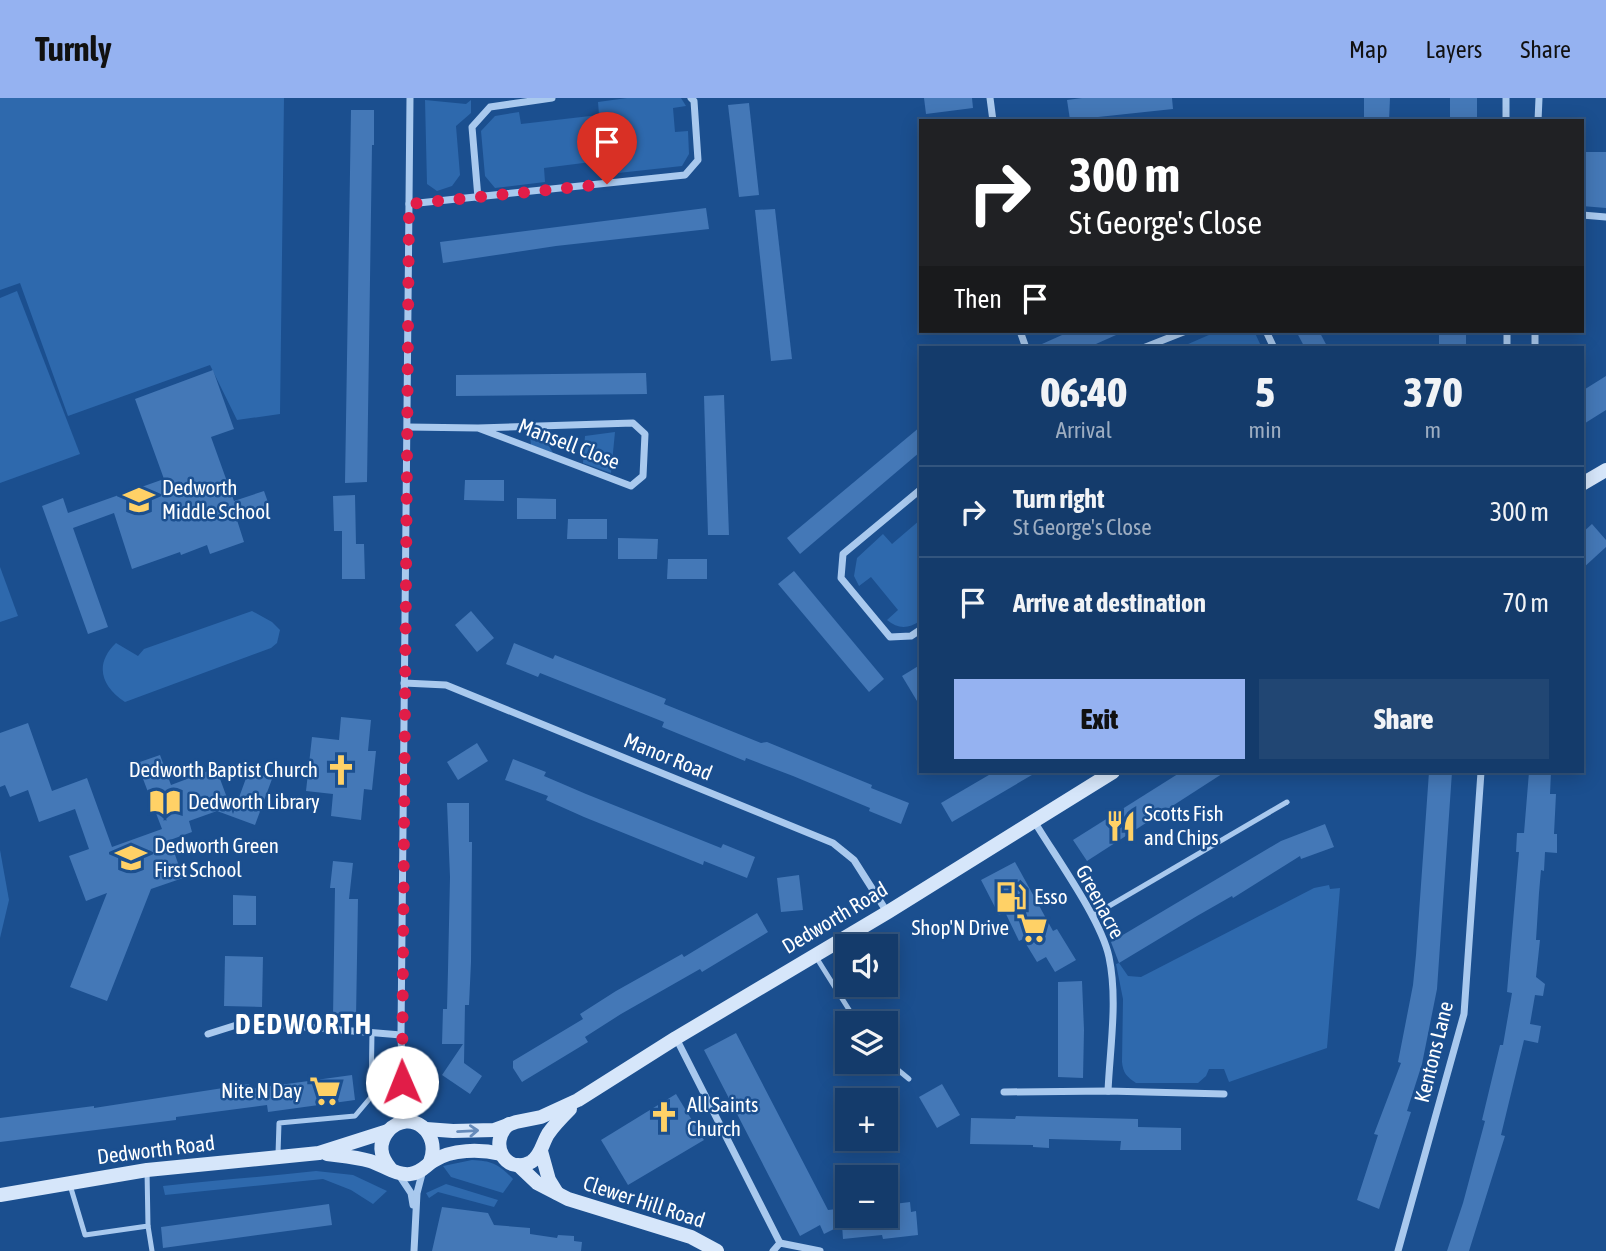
<!DOCTYPE html>
<meta charset="utf-8">
<style>
body{margin:0;font-family:"Asap Condensed",sans-serif;background:#214673;color:#f1f3f6;height:100vh;display:flex;flex-direction:column;font-size:26px;white-space:nowrap}
*{box-sizing:border-box;margin:0}
p{font-size:23px;color:#9dadc1}
.icon{flex:none;width:38px;height:38px;fill:none;stroke:currentColor;stroke-width:2;stroke-linecap:round;stroke-linejoin:round}
.map{position:relative;flex:1;overflow:hidden}
.side{position:absolute;left:919px;top:248px;width:665px;height:427px;display:flex;flex-direction:column;background:#143b6b;border-radius:0px;box-shadow:0 4px 18px #0003,0 0 0 2px #33557e}
.side>*{flex:none}
.top-card{position:absolute;left:919px;top:21px;width:665px;height:214px;border-radius:0px;box-shadow:0 4px 18px #0003,0 0 0 2px #33557e;background:#202124;color:#fff;overflow:hidden}
.buttons{position:absolute;left:835px;top:836px;display:grid;gap:14px}
.buttons a{display:grid;place-items:center;width:63px;height:63px;border-radius:0px;background:#143b6b;box-shadow:0 4px 18px #0003,0 0 0 2px #33557e;font-size:35px}
.pin{position:absolute;display:grid;place-items:center;width:60px;height:60px;color:#fff;margin:-72px -30px;border-radius:50% 50% 50% 0;rotate:-45deg;box-shadow:0 0 7px #0007}
.pin .icon{rotate:45deg}
.me{position:absolute;width:77px;margin:-38px;rotate:359deg;stroke-linejoin:round;filter:drop-shadow(0 0 5px #0008)}
.turn{display:flex;align-items:center;gap:24px;height:147px;padding:0 35px;font-size:32px}
.turn .icon{width:91px;height:91px;stroke-width:2.5}
.turn b{display:block;font-size:49px;line-height:60px}
.then{display:flex;align-items:center;height:66px;padding:0 35px;background:#0003;gap:14px;font-size:26px}
.eta{display:flex;justify-content:space-evenly;align-items:center;height:119px;text-align:center}
.eta b{font-size:42px;font-weight:800;line-height:49px}
.primary-button{display:flex;gap:14px;margin-top:auto;padding:14px 35px}
.primary-button a{flex:1;height:80px;border-radius:0px;background:#95b2f1;color:#111;font-size:28px;font-weight:800;line-height:80px;text-align:center}
.primary-button a+a{background:#214673;color:#f1f3f6}
ul{padding:0;list-style:none}
li{display:flex;align-items:center;gap:21px;height:91px;padding:0 35px;border-top:2px solid #33557e}
li div{flex:1}
li b{display:block;font-size:26px}
li em{font-style:normal}
header{display:flex;align-items:center;gap:42px;box-sizing:border-box;height:98px;padding:0 35px;background:#95b2f1;color:#111}
header strong{font-size:33px}
nav{display:flex;gap:38px;margin-inline-start:auto;font-size:24px}
.map>svg:first-child{display:block}
</style>
<header>
<strong>Turnly</strong>
<nav><a>Map</a><a>Layers</a><a>Share</a></nav>
</header>
<div class="map">
<svg width="1606" height="1153" viewBox="0 0 1606 1153">
<rect width="100%" height="100%" fill="#1b4f8f"/>
<!-- green -->
<g fill="#2e69ad">
<path d="M0 0H284L280 316 237 322 210 267 68 318 20 185 0 192Z"/>
<path d="M627 0H681L686 8 673 10 675 34 688 33 689 56 682 68 609 76 607 62 544 70 545 84 495 90 485 78 481 33 495 18 519 14 521 26 599 17 598 4Z"/>
<path d="M425 2 466 6 471 2V15L456 28 460 77 452 88 437 93 427 86Z"/>
<path d="M17 193 80 356 0 385V200Z"/>
<path d="M1218 233H1254L1262 250H1179Z"/>
<path d="M549 333 551 338 545 341 553 355 531 347 530 337 535 334Z"/>
<path d="M615 334 611 375 583 365 585 338Z"/>
<path d="M920 422V523C908 531 898 531 887 522L898 512 871 479 859 488 854 478 857 460 883 436 892 446Z"/>
<path d="M0 469 18 518 0 524Z"/>
<path d="M252 513 272 524 280 532 277 545 271 550 125 604C101 588 94 566 116 545L138 558 144 551Z"/>
<path d="M0 752 9 802 0 840Z"/>
<path d="M1329 787 1330 791 1340 790 1327 950 1229 984 1224 971H1209L1206 978 1198 985H1136C1127 979 1123 975 1122 964L1123 901 1116 866 1119 865 1128 878 1141 879 1314 790Z"/>
<path d="M472 1062C493 1063 498 1066 513 1081L503 1095 451 1079 443 1068Z"/>
<path d="M316 1073 353 1077 387 1093 373 1106 351 1092 323 1081 165 1097 163 1088C214 1082 265 1079 316 1073Z"/>
<path d="M446 1086 498 1102 494 1109 438 1094 429 1100 426 1095Z"/>
</g>
<!-- building -->
<g fill="#4478b7">
<path d="M924 0H972L973 10 926 16Z"/>
<path d="M1082 0H1172L1173 11 1070 22 1067 2Z"/>
<path d="M1364 0H1390L1389 23H1364Z"/>
<rect x="1450" y="0" width="27" height="23"/>
<path d="M749 5 759 97 739 99 728 7Z"/>
<path d="M351 12H374V47H372L367 384 345 385Z"/>
<path d="M1582 54H1606V110L1582 108Z"/>
<path d="M706 110 709 131 556 148 443 165 440 144Z"/>
<path d="M775 111 792 261 771 263 755 112Z"/>
<path d="M1071 233H1125L1087 250H1033Z"/>
<path d="M1296 233H1319L1328 250H1305Z"/>
<rect x="1439" y="233" width="27" height="17"/>
<path d="M213 272 234 331 211 339 234 403 264 393 270 410 237 422 244 444 210 456 207 447 181 457 180 454 132 471 114 415 73 430 108 529 88 536 42 408 63 400 68 415 164 381 135 301Z"/>
<path d="M646 275 647 296 456 298V277Z"/>
<path d="M1606 278V312L1582 327V293Z"/>
<path d="M724 297 729 437H708L704 298Z"/>
<path d="M920 329V354L800 456 787 440Z"/>
<path d="M465 382H504V403L464 402Z"/>
<path d="M355 397 356 446H364L365 481H342V433H334L333 398Z"/>
<path d="M517 400 556 401V421H517Z"/>
<path d="M568 421H607V441H567Z"/>
<path d="M1592 426 1606 442V449L1582 471V435Z"/>
<path d="M618 440 658 441 657 461H618Z"/>
<path d="M668 461H707V481H667Z"/>
<path d="M794 473 884 581 869 594 778 486Z"/>
<path d="M471 513 494 540 477 554 455 527Z"/>
<path d="M514 545 553 561 555 557 666 601 664 606 761 645 767 644 872 687 871 690 909 705 901 726 869 713 870 710 793 678 746 660 745 663 662 629 664 624 540 575 538 579 506 566Z"/>
<path d="M920 567V608L902 578Z"/>
<path d="M341 619 371 622 368 653H376L372 692 364 691 361 722 331 718 333 696 306 693 312 639 339 642Z"/>
<path d="M28 625 52 693 87 680 112 749 162 731 137 665 160 657 171 687 216 670 233 716 249 672 272 681 255 727 217 713 189 723 192 734 170 742 183 780 151 791 107 903 70 889 107 795 86 803 69 758 89 751 75 711 39 724 28 692 10 699 5 687 0 689V635Z"/>
<path d="M477 645 488 663 458 682 447 664Z"/>
<path d="M513 661 546 674 544 678 586 696 721 750 723 746 755 759 747 780 704 763 703 767 584 719 546 702 548 698 505 682Z"/>
<path d="M994 674H1037L952 724 941 705Z"/>
<path d="M1181 674H1225L1087 763 1073 742Z"/>
<path d="M1429 674H1452L1437 891 1422 966 1407 1013 1411 1014 1379 1111 1357 1102 1378 1037 1374 1036 1401 965 1398 964 1413 887 1416 857Z"/>
<path d="M1529 674H1551L1550 696H1556L1554 736H1557V755L1545 754 1544 773 1541 772 1539 795 1536 842H1540L1536 879 1545 886 1543 898 1535 897 1530 926 1541 928 1538 945 1524 942 1501 1037 1505 1038 1469 1153H1447L1463 1105 1485 1023 1482 1022 1500 947H1503L1512 895 1507 894 1519 754H1516L1517 735H1524Z"/>
<path d="M447 705H469V744H472L471 864 469 907H465L464 965 482 978 470 996 442 977 463 946H442L443 911H447L448 872 450 779Z"/>
<path d="M1325 726 1334 749 1301 761 1300 758 1233 800 1232 798 1197 818 1119 865 1111 844 1281 743Z"/>
<path d="M333 763 353 765 349 801H358L356 920 333 919 335 790H330Z"/>
<path d="M1015 764 1053 833 1057 831 1076 862 1055 874 1046 859 1037 864 1023 841 1019 843 1005 814 999 817 981 782Z"/>
<path d="M799 777 803 812 781 814 777 780Z"/>
<path d="M233 797 256 798V827H233Z"/>
<path d="M757 815 768 834 702 874 700 871 621 916 585 939 588 944 522 984 513 970V963L583 921 580 916 616 893 682 856 684 859Z"/>
<path d="M225 858 263 859 262 909 224 908Z"/>
<path d="M1082 883 1084 932 1083 980 1058 979V884Z"/>
<path d="M736 935 828 1112 847 1110V1118H886V1107L910 1104 911 1114 916 1113 918 1137 883 1141 882 1137 843 1141 842 1127 824 1136 820 1127 800 1138 704 952Z"/>
<path d="M352 977 355 1002 268 1014 267 1007 176 1019V1022L0 1044V1020L94 1008V1010L249 986 250 991Z"/>
<path d="M942 986 960 1017 937 1030 919 999Z"/>
<path d="M676 996 704 1042 628 1087 601 1042Z"/>
<path d="M1016 1018 1138 1021V1029L1181 1030V1052H1120L1121 1043 1049 1041V1050L1033 1049V1047L970 1046 971 1020 1015 1021Z"/>
<path d="M329 1106 332 1127 163 1150 161 1129Z"/>
<path d="M442 1109 488 1115 494 1127 530 1130V1136L557 1140 558 1137 574 1138V1143L582 1144 581 1153H432Z"/>
</g>
<g fill="none" stroke-linecap="round" stroke-linejoin="round">
<!-- lane -->
<g stroke="#a9c9ee" stroke-width="5">
<path d="M1092 818 1287 704"/>
<path d="M816 859 858 926"/>
<path d="M886 962 909 981"/>
<path d="M278 1056 279 1025 355 1018 371 999 372 934"/>
<path d="M70 1087 85 1137 148 1128 147 1072"/>
<path d="M148 1128 152 1153"/>
</g>
<!-- street -->
<g stroke="#a9c9ee" stroke-width="7">
<path d="M990 0 993 23"/>
<path d="M1506 0V23"/>
<path d="M1538 23 1539 0"/>
<path d="M478 100 472 29 490 9 552 0"/>
<path d="M409 106 685 77 698 62 694 3 691 0"/>
<path d="M1582 117 1606 119"/>
<path d="M1020 233 1026 250"/>
<path d="M1266 233 1274 250"/>
<path d="M1507 233V250"/>
<path d="M1143 250 1186 233"/>
<path d="M1535 250V233"/>
<path d="M408 329 478 330 633 325 645 336 643 378 631 388 478 330"/>
<path d="M920 392 843 456 841 480 890 539 911 538 920 532"/>
<path d="M404 585 446 587 833 745 854 762 887 814"/>
<path d="M1034 723C1055 758 1101 821 1109 859 1118 902 1110 949 1108 993"/>
<path d="M208 936 246 924 401 937"/>
<path d="M676 940 780 1145"/>
<path d="M1004 994 1108 993 1224 996"/>
<path d="M404 1024 401 937 410 0"/>
<path d="M399 1077 411 1095 413 1107"/>
<path d="M414 1153 417 1095 423 1072"/>
<path d="M773 1153 780 1145 820 1153"/>
<path d="M1398 1153 1464 916 1481 674"/>
</g>
<!-- secondary -->
<g stroke="#d6e6fa" stroke-width="14">
<path d="M1582 386 1606 372"/>
<path d="M509 1026C487 1045 506 1078 531 1064 541 1058 542 1046 548 1036 554 1027 562 1019 570 1011"/>
<path d="M426 1031 453 1033 494 1032 516 1024 541 1019 578 1002 676 940 888 814 1113 674"/>
<path d="M388 1033C378 1046 380 1058 390 1070"/>
<path d="M541 1053 549 1082 557 1095"/>
<path d="M327 1056C342 1058 356 1059 370 1063 383 1067 397 1078 410 1076 421 1075 425 1068 433 1063 452 1051 480 1051 501 1056"/>
<path d="M518 1067 537 1085 568 1101 691 1139 717 1153"/>
<path d="M0 1097 147 1072 319 1055 388 1033C411 1009 442 1035 430 1064"/>
</g>
</g>
<!-- one-way arrows -->
<defs><path id="oneway-shaft" d="M-6 0H5M1.5-3L5.5 0L1.5 3" fill="none" stroke-width="1.6" stroke-linecap="round" stroke-linejoin="round" transform="scale(1.75)"/></defs>
<use stroke="#668bba" href="#oneway-shaft" transform="translate(468 1033) rotate(-3)"/>
<g fill="none" stroke-linecap="round" stroke-linejoin="round">
<!-- route -->
<path stroke="#e11d48" stroke-width="12" stroke-dasharray="0 21.6" d="M402 984 409 106 607 86"/>
</g>
<!-- icons -->
<defs>
<symbol id="school-bare" viewBox="-9 -9 18 18"><path d="M0-5L7-2L0 1L-7-2ZM-4 1L0 2.5L4 1V4Q0 6-4 4Z" fill="#ffd166" stroke="#1b4f8f" stroke-width="2.5" paint-order="stroke"/></symbol>
<symbol id="church-bare" viewBox="-9 -9 18 18"><path d="M-1.2-6h2.4v3.5h3.3v2.4h-3.3V6h-2.4V-.1h-3.3v-2.4h3.3Z" fill="#ffd166" stroke="#1b4f8f" stroke-width="2.5" paint-order="stroke"/></symbol>
<symbol id="library-bare" viewBox="-9 -9 18 18"><path d="M-6-4Q-3-5.5-.7-3.5V5Q-3 3-6 4ZM6-4Q3-5.5 .7-3.5V5Q3 3 6 4Z" fill="#ffd166" stroke="#1b4f8f" stroke-width="2.5" paint-order="stroke"/></symbol>
<symbol id="restaurant-bare" viewBox="-9 -9 18 18"><path d="M-5-6h1v4h1v-4h1v4h1v-4h1v5L-1.5 .5V6h-2V.5L-5-1ZM5-6V6H3V1.5H1.5Q1.5-4 5-6Z" fill="#ffd166" stroke="#1b4f8f" stroke-width="2.5" paint-order="stroke"/></symbol>
<symbol id="fuel-bare" viewBox="-9 -9 18 18"><path d="M-5.5-6h7V0h2V4h1.3V-2.5L3-4.5l.8-.8L6-3V5H2.5V1h-1V6h-7ZM-4.2-4.7v3.2H.2V-4.7Z" fill="#ffd166" stroke="#1b4f8f" stroke-width="2.5" paint-order="stroke"/></symbol>
<symbol id="supermarket-bare" viewBox="-9 -9 18 18"><path d="M-6-5.5h2.5l.6 2H6L4.5 2H-2.5L-4.4-4H-6ZM-1.5 3.2a1.3 1.3 0 1 0 .1 0ZM3 3.2a1.3 1.3 0 1 0 .1 0Z" fill="#ffd166" stroke="#1b4f8f" stroke-width="2.5" paint-order="stroke"/></symbol>
</defs>
<g fill-rule="evenodd">
<use href="#school-bare" x="117" y="380" width="44" height="44"/>
<use href="#church-bare" x="319" y="650" width="44" height="44"/>
<use href="#library-bare" x="143" y="682" width="44" height="44"/>
<use href="#restaurant-bare" x="1099" y="706" width="44" height="44"/>
<use href="#school-bare" x="109" y="738" width="44" height="44"/>
<use href="#fuel-bare" x="989" y="777" width="44" height="44"/>
<use href="#supermarket-bare" x="1010" y="808" width="44" height="44"/>
<use href="#supermarket-bare" x="303" y="971" width="44" height="44"/>
<use href="#church-bare" x="642" y="997" width="44" height="44"/>
</g>
<g text-anchor="middle" stroke-width="5" stroke-linejoin="round" paint-order="stroke">
<!-- street labels -->
<g font-size="21" fill="#fff" stroke="#1b4f8f">
<text transform="translate(569 346) rotate(21)" y="7">Mansell Close</text>
<text transform="translate(668 659) rotate(22)" y="7">Manor Road</text>
<text transform="translate(1100 804) rotate(62)" y="7">Greenacre</text>
<text transform="translate(835 820) rotate(-31)" y="7">Dedworth Road</text>
<text transform="translate(1434 954) rotate(-76)" y="7">Kentons Lane</text>
<text transform="translate(156 1052) rotate(-7)" y="7">Dedworth Road</text>
<text transform="translate(644 1104) rotate(18)" y="7">Clewer Hill Road</text>
</g>
<!-- poi labels -->
<g font-size="21" fill="#fff" stroke="#1b4f8f" text-anchor="start">
<text x="162" y="397">Dedworth<tspan x="162" dy="24">Middle School</tspan></text>
<text x="318" y="679" text-anchor="end">Dedworth Baptist Church</text>
<text x="188" y="711">Dedworth Library</text>
<text x="1144" y="723">Scotts Fish<tspan x="1144" dy="24">and Chips</tspan></text>
<text x="154" y="755">Dedworth Green<tspan x="154" dy="24">First School</tspan></text>
<text x="1034" y="806">Esso</text>
<text x="1009" y="837" text-anchor="end">Shop'N Drive</text>
<text x="302" y="1000" text-anchor="end">Nite N Day</text>
<text x="687" y="1014">All Saints<tspan x="687" dy="24">Church</tspan></text>
</g>
<!-- district labels -->
<g font-size="28" font-weight="bold" letter-spacing="2" fill="#fff" stroke="#1b4f8f">
<text x="304" y="936">DEDWORTH</text>
</g>
</g>
</svg>
<div class="buttons">
<a><svg class="icon" aria-label="sound" viewBox="0 0 24 24"><path d="M4 9h4l5-4v14l-5-4H4zM17 9q2 3 0 6"/></svg></a>
<a><svg class="icon" aria-label="layers" viewBox="0 0 24 24"><path d="M12 4l9 5-9 5-9-5zM3 14l9 5 9-5"/></svg></a>
<a>+</a>
<a>−</a>
</div>
<div class="pin" style="left:607px;top:86px;background:#d93025"><svg class="icon" aria-label="arrive" viewBox="0 0 24 24"><path d="M6 21V4h12l-3 4 3 4H6"/></svg></div>
<svg class="me" style="left:402px;top:984px" viewBox="-20 -20 40 40"><circle r="19" fill="#fff"/><path d="M0-13L10 11 0 6-10 11z" fill="#e11d48"/></svg>
<div class="top-card">
<div class="turn"><svg class="icon" aria-label="right" viewBox="0 0 24 24"><path d="M7 20v-9h11M14 6l5 5-5 5"/></svg><div><b>300 m</b>St George's Close</div></div>
<div class="then">Then<svg class="icon" aria-label="arrive" viewBox="0 0 24 24"><path d="M6 21V4h12l-3 4 3 4H6"/></svg></div>
</div>
<section class="side">
<div class="eta">
<div><b>06:40</b><p>Arrival</p></div>
<div><b>5</b><p>min</p></div>
<div><b>370</b><p>m</p></div>
</div>
<ul>
<li><svg class="icon" aria-label="right" viewBox="0 0 24 24"><path d="M7 20v-9h11M14 6l5 5-5 5"/></svg><div><b>Turn right</b><p>St George's Close</p></div><em>300 m</em></li>
<li><svg class="icon" aria-label="arrive" viewBox="0 0 24 24"><path d="M6 21V4h12l-3 4 3 4H6"/></svg><div><b>Arrive at destination</b></div><em>70 m</em></li>
</ul>
<div class="primary-button"><a>Exit</a><a>Share</a></div>
</section>
</div>
